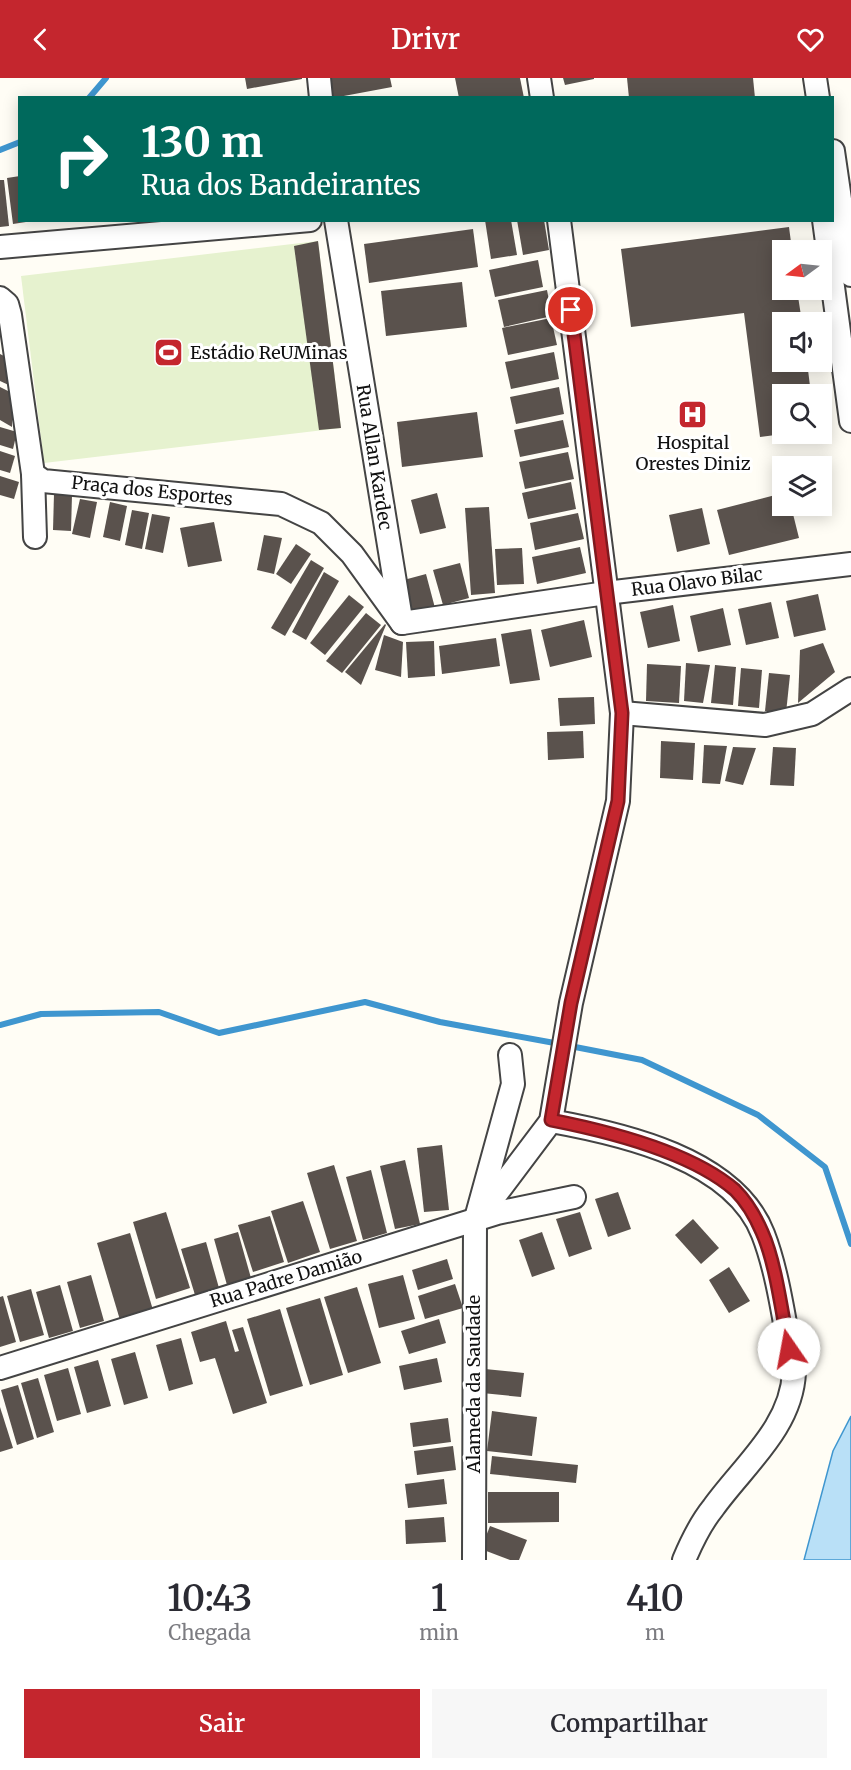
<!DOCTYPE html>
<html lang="pt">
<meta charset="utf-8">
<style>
body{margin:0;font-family:Merriweather,serif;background:#f7f7f7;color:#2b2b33;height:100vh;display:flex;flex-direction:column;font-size:22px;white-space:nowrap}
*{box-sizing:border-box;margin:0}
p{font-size:20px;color:#7c7c81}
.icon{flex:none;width:33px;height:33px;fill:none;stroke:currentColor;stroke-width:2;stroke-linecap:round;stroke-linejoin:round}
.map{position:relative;height:1482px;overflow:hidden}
.drawer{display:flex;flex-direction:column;background:#fff;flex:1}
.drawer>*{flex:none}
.top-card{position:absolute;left:18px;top:18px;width:816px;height:126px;border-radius:0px;box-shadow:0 3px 15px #0003;background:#00695c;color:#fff;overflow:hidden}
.needle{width:39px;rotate:255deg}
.fabs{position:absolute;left:772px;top:162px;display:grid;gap:12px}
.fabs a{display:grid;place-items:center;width:60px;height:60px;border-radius:0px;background:#fff;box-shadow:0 3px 15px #0003;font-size:30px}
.pin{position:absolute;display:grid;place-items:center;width:51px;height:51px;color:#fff;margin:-26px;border:3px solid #fff;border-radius:50%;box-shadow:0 2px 6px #0007}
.me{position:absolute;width:66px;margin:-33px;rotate:348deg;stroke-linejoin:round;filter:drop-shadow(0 0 4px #0008)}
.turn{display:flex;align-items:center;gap:21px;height:126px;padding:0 24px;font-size:27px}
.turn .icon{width:78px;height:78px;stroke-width:2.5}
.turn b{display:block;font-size:42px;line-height:51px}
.eta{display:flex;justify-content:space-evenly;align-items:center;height:102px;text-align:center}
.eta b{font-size:36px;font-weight:600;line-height:42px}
.cta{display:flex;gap:12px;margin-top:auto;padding:12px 24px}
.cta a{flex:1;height:69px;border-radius:0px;background:#c4262e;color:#fff;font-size:24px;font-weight:600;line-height:69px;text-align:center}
.cta a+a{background:#f7f7f7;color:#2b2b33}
header{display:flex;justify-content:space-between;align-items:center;height:78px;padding:0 24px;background:#c4262e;color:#fff;font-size:27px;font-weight:600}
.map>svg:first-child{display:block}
</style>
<header><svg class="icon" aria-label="back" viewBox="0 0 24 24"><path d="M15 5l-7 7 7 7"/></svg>Drivr<svg class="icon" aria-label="heart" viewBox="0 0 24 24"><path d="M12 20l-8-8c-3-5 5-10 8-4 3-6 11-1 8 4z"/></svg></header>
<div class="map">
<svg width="851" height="1482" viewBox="0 0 851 1482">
<rect width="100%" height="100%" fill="#fffdf5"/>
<!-- pitch -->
<path fill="#e6f2cf" d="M318 163 341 350 44 385 21 198Z"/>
<!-- water -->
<path fill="#b9e0f7" stroke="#3f96cf" stroke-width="1.5" d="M851 1338V1482H804L833 1373Z"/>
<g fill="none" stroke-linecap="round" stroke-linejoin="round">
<!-- stream -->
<g stroke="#3f96cf" stroke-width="6">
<path d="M89 20 106 0"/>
<path d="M0 72 20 64"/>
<path d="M0 947 41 936 159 934 219 955 365 924 440 944 560 966"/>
<path d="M570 968 642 982 758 1037 825 1089 851 1166"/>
</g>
</g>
<!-- building -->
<g fill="#5a524d">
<path d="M245 0H302V1L247 11Z"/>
<path d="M329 0H390L392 9 333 20Z"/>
<path d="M455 0H520L524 20H459Z"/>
<path d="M563 0H594V1L565 7Z"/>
<path d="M627 0H753L755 20H629Z"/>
<path d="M20 98V142L26 144 13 146 7 100Z"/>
<path d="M0 102H4L9 148 0 149Z"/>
<path d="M485 142H511L517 177 491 181Z"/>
<path d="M517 142H544L549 172 523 177Z"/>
<path d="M789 149 792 172H783V212H797L802 244H783V284H807L811 316H783V356L760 359 744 235 631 249 621 171Z"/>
<path d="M473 151 478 189 369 205 364 166Z"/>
<path d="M318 163 341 350 319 352 294 168Z"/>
<path d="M538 182 543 209 495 219 489 192Z"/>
<path d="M462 204 467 249 386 258 381 213Z"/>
<path d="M547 212 552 238 504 249 498 222Z"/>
<path d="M551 240 557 267 508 277 502 250Z"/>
<path d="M554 274 559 301 511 311 505 284Z"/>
<path d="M0 276 12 282 13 309 0 303Z"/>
<path d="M0 309 12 315V349L0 342Z"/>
<path d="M559 309 564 336 516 346 510 319Z"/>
<path d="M477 334 483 379 402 389 397 344Z"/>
<path d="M563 342 569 369 520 379 514 352Z"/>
<path d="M0 349 17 354 13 371 0 367Z"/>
<path d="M0 373 15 378 10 395 0 392Z"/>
<path d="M568 374 574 401 525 411 519 384Z"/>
<path d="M0 398 19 404 14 421 0 417Z"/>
<path d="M571 404 576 431 528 441 522 415Z"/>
<path d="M437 415 446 450 420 456 411 422Z"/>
<path d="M783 415V428H791L799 460 729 477 717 432Z"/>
<path d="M54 416 72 417 71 453 53 452Z"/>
<path d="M80 421 97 424 90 460 72 456Z"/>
<path d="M110 424 127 428 120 463 103 459Z"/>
<path d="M489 429 495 515 471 517 465 430Z"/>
<path d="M702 430 710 466 677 474 669 437Z"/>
<path d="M132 432 149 435 142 471 125 467Z"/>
<path d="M578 435 584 461 535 472 530 445Z"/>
<path d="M152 436 170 439 163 475 145 471Z"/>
<path d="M214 444 222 483 188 489 180 450Z"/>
<path d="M264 457 282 460 274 496 257 492Z"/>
<path d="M296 466 311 476 291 506 276 496Z"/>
<path d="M580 469 586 495 537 506 532 479Z"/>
<path d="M522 470 524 506 497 507 495 471Z"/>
<path d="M311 482 324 490 285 558 271 550Z"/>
<path d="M460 485 469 520 443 527 433 492Z"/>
<path d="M324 494 339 503 306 562 292 554Z"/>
<path d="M426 496 435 530 409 537 400 503Z"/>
<path d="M818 516 826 552 794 559 786 523Z"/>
<path d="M349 517 364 529 325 577 310 565Z"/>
<path d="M771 524 779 560 746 567 738 531Z"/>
<path d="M673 527 680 563 648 570 640 534Z"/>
<path d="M723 530 731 567 698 574 690 538Z"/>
<path d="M366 535 381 547 342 595 326 583Z"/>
<path d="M584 542 592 579 550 589 541 552Z"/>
<path d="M385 546 386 547 361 607 345 594Z"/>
<path d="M531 551 540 602 510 606 501 556Z"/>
<path d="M384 557 403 564 401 599 375 592Z"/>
<path d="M496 560 500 588 442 596 439 568Z"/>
<path d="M434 563 435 598 408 600 406 564Z"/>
<path d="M823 565 835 594 798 625 800 572Z"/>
<path d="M686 585 710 587 703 625 684 623Z"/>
<path d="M647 586 681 588 679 625 646 623Z"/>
<path d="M715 587 736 589 733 627 711 625Z"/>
<path d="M741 590 762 592 759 630 738 628Z"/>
<path d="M769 595 790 597 786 635 765 633Z"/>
<path d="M594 619 595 646 560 648 558 620Z"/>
<path d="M583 653 584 680 548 682 547 654Z"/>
<path d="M661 663 695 665 693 702 660 700Z"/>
<path d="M704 667 727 668 720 706 702 705Z"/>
<path d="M733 669 756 670 743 707 725 703Z"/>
<path d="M773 669 796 670 794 708 770 707Z"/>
<path d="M442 1067 449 1132 424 1134 417 1070Z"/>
<path d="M405 1082 420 1146 395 1151 380 1088Z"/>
<path d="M334 1087 357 1163 330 1171 307 1095Z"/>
<path d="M371 1092 387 1155 363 1162 346 1099Z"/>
<path d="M618 1114 631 1151 608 1159 595 1121Z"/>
<path d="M303 1123 320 1174 288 1185 271 1133Z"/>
<path d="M166 1134 190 1210 156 1221 133 1144Z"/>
<path d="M580 1134 592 1171 569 1179 556 1141Z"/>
<path d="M270 1138 284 1184 253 1194 238 1147Z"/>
<path d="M693 1141 719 1170 701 1186 675 1157Z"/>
<path d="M238 1154 251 1200 227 1207 214 1161Z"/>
<path d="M542 1154 555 1191 532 1199 519 1162Z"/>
<path d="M130 1155 153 1232 120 1242 97 1165Z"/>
<path d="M206 1164 219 1210 195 1217 181 1171Z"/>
<path d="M447 1181 453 1201 418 1212 412 1192Z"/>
<path d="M729 1189 750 1223 729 1235 709 1202Z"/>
<path d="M91 1197 104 1243 80 1250 67 1204Z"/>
<path d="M403 1197 415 1241 379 1250 368 1206Z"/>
<path d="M455 1206 463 1230 425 1241 418 1218Z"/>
<path d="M60 1207 73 1253 49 1260 36 1214Z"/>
<path d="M357 1209 381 1285 348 1295 324 1219Z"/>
<path d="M31 1211 44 1257 20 1264 7 1218Z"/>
<path d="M3 1218 16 1264 0 1269V1219Z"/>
<path d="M320 1220 343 1297 310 1307 286 1230Z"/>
<path d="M280 1231 303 1308 270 1318 247 1241Z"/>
<path d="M439 1241 446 1265 409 1276 401 1253Z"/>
<path d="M226 1243 235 1274 239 1273 232 1252 243 1249 267 1325 233 1336 215 1280 200 1284 191 1254Z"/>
<path d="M181 1260 193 1306 169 1313 156 1267Z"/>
<path d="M135 1274 148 1320 124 1327 111 1281Z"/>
<path d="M437 1280 442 1304 404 1312 399 1288Z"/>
<path d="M98 1282 111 1328 87 1335 74 1289Z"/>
<path d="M68 1290 81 1336 57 1343 44 1297Z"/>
<path d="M485 1291 524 1295 521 1319 482 1315Z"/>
<path d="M38 1300 54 1354 37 1360 21 1305Z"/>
<path d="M18 1307 34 1361 17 1367 1 1312Z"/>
<path d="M0 1329 13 1370 0 1374Z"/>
<path d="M492 1333 537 1339 532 1378 487 1373Z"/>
<path d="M448 1340 451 1364 413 1369 410 1345Z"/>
<path d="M453 1368 456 1392 417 1397 414 1373Z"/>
<path d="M492 1378 578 1387 576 1405 490 1396Z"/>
<path d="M444 1401 447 1426 408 1430 405 1406Z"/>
<path d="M488 1414H559V1444L488 1445Z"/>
<path d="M444 1439 446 1464 406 1466 405 1442Z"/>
<path d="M490 1448 527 1462 519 1482H510L481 1471Z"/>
</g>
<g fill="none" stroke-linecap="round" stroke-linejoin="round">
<defs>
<g id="minor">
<path d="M319 0 321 20"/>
<path d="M539 0 542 20"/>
<path d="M815 0 818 20"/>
<path d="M833 73 851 197"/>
<path d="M336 142 401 541"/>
<path d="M824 142 851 343"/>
<path d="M0 169 310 142"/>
<path d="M0 220 7 226 10 237 33 396 43 403 281 426 321 445 352 476 402 545"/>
<path d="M33 396 35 459"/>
<path d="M402 545 606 515 851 486"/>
<path d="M622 635 765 647 812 636 851 611"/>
<path d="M551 1043C623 1056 734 1081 763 1156 779 1197 785 1250 794 1294 792 1349 743 1388 713 1430 700 1446 692 1463 684 1482"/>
<path d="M475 1144 551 1043 571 925 618 723 622 635 559 142"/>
<path d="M0 1290 497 1135 574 1119"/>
<path d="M474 1482 475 1144 513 1006 510 977"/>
</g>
</defs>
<!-- minor casing -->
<use href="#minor" stroke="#444" stroke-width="26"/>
<!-- minor -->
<use href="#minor" stroke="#fff" stroke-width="22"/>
</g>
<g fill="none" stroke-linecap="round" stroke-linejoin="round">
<defs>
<path id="route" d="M571 232 622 635 618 723 571 925 551 1042C607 1053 691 1074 735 1112 746 1123 756 1140 762 1154 776 1185 782 1236 789 1271"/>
</defs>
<!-- route casing -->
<use href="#route" stroke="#7f191e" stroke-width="15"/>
<!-- route -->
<use href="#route" stroke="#c4262e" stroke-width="10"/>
</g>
<!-- icons -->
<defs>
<symbol id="stadium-square" viewBox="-11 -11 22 22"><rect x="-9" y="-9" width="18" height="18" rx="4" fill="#c4262e" stroke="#fff"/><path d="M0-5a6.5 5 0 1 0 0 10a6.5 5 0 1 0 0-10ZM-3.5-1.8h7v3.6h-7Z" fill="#fff"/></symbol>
<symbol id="hospital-square" viewBox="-11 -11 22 22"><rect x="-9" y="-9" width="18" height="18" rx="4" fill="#c4262e" stroke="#fff"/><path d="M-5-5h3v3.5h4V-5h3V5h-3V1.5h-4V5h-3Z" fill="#fff"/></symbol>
</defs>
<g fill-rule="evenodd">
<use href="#stadium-square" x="152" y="258" width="33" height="33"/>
<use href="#hospital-square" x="676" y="320" width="33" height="33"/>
</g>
<g text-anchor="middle" stroke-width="6" stroke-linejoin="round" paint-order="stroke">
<!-- poi labels -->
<g font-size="18" fill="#111" stroke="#fff" text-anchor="start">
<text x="190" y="281">Estádio ReUMinas</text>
<text x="693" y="371" text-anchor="middle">Hospital<tspan x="693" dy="21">Orestes Diniz</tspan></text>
</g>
<!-- street labels -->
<g font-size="18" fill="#111" stroke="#fff">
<text transform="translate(374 379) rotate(81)" y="6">Rua Allan Kardec</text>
<text transform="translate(152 413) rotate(6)" y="6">Praça dos Esportes</text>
<text transform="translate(697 504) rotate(-7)" y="6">Rua Olavo Bilac</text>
<text transform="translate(286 1201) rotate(-17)" y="6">Rua Padre Damião</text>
<text transform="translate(474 1306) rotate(-90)" y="6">Alameda da Saudade</text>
</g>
</g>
</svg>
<div class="fabs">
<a><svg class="needle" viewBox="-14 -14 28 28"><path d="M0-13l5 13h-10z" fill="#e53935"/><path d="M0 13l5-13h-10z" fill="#7c7c81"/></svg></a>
<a><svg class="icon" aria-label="sound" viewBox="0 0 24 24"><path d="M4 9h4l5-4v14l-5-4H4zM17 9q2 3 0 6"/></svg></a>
<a><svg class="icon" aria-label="search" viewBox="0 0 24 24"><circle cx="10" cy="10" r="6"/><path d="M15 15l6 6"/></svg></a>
<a><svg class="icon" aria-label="layers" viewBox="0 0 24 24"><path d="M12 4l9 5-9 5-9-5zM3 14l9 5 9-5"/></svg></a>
</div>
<div class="pin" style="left:571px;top:232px;background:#d93025"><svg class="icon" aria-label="arrive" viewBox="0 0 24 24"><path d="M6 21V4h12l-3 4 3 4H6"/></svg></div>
<svg class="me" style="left:789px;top:1271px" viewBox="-20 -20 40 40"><circle r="19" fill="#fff"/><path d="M0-13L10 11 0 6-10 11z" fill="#c4262e"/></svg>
<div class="top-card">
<div class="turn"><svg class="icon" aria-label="right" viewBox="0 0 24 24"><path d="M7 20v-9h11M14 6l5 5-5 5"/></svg><div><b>130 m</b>Rua dos Bandeirantes</div></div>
</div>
</div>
<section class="drawer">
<div class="eta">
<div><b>10:43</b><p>Chegada</p></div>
<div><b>1</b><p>min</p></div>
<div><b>410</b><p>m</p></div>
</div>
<div class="cta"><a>Sair</a><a>Compartilhar</a></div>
</section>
